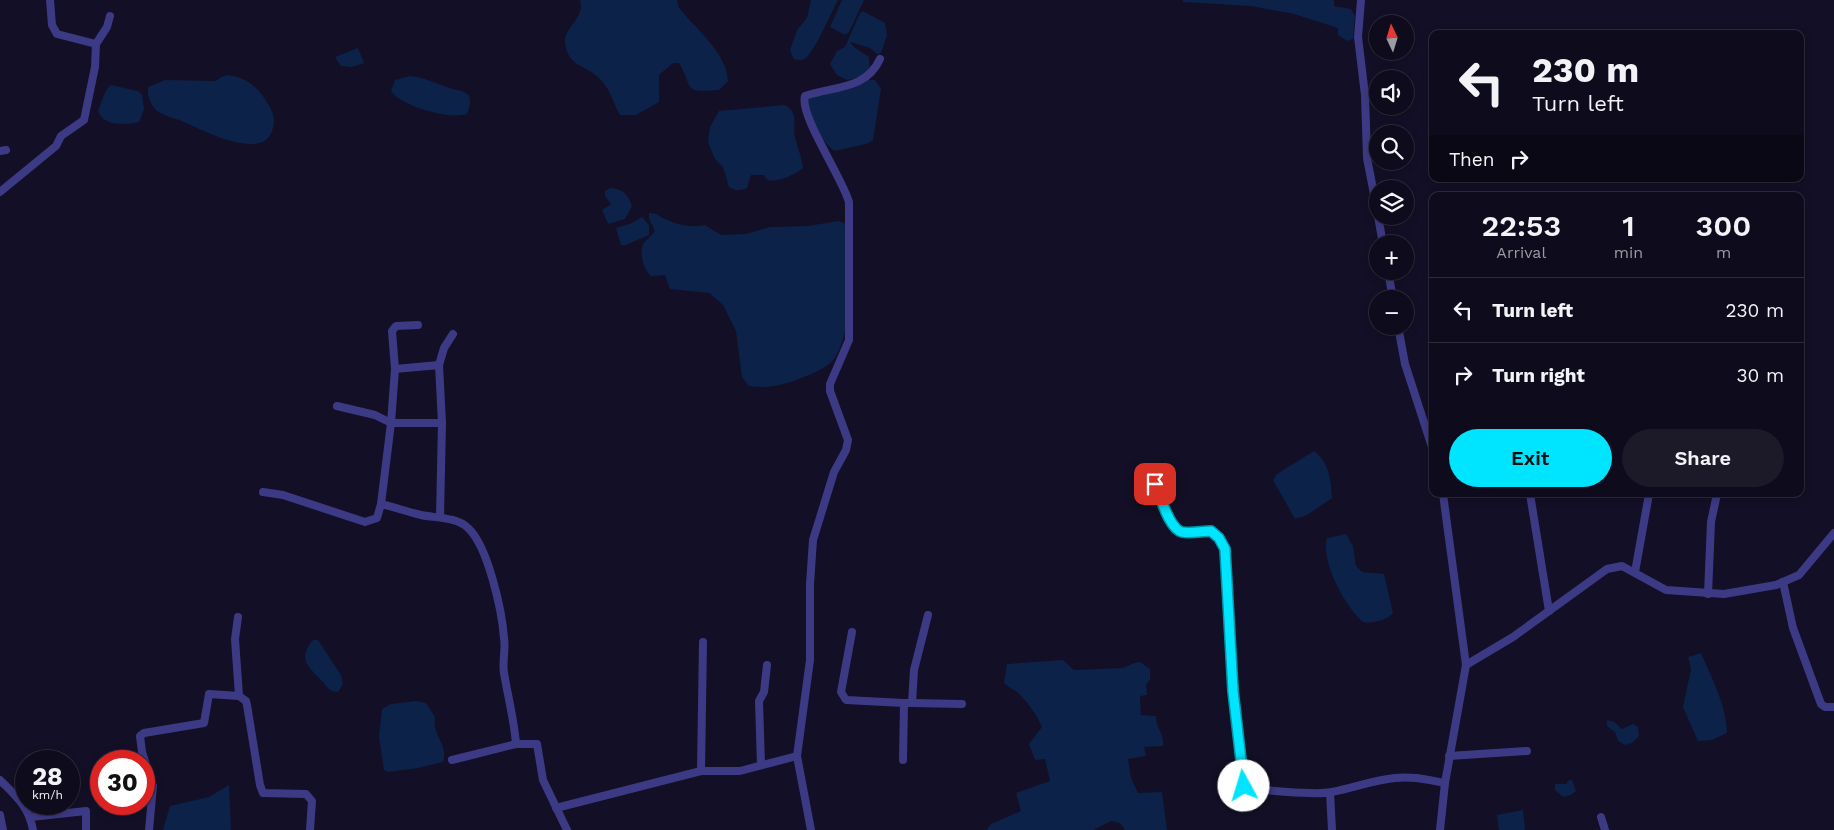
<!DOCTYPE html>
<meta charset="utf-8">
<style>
body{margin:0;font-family:"Work Sans",sans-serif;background:#1c1929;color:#f1f3f6;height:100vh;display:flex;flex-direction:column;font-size:19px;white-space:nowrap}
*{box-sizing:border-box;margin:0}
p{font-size:16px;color:#9b9ba3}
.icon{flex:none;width:28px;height:28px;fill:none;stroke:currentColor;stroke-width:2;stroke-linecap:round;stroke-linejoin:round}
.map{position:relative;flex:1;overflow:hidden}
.sheet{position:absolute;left:1429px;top:192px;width:375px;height:305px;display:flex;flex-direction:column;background:#0e0b1c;border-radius:10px;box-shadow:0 2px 8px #0003,0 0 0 1px #2e2b3b}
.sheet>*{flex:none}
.hud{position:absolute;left:1429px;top:30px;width:375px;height:152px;border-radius:10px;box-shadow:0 2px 8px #0003,0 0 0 1px #2e2b3b;background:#0e0b1c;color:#f1f3f6;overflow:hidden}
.needle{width:32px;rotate:356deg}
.buttons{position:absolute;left:1369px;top:15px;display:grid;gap:10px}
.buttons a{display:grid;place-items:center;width:45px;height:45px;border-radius:50%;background:#0e0b1c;box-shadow:0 2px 8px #0003,0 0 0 1px #2e2b3b;font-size:25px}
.speed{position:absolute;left:15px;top:750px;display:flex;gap:10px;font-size:25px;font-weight:700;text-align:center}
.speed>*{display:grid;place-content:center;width:65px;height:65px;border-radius:50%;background:#0e0b1c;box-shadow:0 2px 8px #0003,0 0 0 1px #2e2b3b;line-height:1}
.speed small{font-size:12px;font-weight:400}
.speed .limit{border:8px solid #d22;background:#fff;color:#111}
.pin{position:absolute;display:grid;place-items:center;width:42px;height:42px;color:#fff;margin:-21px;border-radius:10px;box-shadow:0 2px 8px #0006}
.me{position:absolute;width:55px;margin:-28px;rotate:354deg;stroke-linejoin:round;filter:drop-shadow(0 0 4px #0008)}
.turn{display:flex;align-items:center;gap:18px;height:105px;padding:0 20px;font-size:22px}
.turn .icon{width:65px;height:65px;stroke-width:2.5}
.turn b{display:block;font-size:35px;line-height:42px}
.then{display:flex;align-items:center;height:48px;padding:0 20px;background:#0003;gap:10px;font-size:19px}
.eta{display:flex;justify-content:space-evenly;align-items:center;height:85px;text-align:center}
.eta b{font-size:30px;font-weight:600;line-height:35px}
.action{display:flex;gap:10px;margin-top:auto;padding:10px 20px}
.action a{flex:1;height:58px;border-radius:30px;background:#00e5ff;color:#111;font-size:20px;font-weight:600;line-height:58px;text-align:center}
.action a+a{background:#1c1929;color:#f1f3f6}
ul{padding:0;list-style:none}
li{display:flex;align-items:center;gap:15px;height:65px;padding:0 20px;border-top:1px solid #2e2b3b}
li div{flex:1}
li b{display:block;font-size:19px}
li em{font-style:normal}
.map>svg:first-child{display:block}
</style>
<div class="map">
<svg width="1834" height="830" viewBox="0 0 1834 830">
<rect width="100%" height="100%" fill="#130f26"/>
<!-- water -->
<g fill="#0c2248">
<path d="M580 0H677L679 8C696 29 727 53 728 81L719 90C682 93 694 89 679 63H673L659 75V102L636 115H620C613 103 610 88 599 78 586 65 568 67 565 43 564 27 586 17 580 0Z"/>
<path d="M811 0H838C830 15 817 47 806 58 802 61 798 60 794 59L790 50 797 30 807 18Z"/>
<path d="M842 0H864L849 32 845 35 830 27Z"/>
<path d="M1183 0H1334V6L1351 9 1355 16 1353 39 1347 41 1338 35V28L1294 14 1251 6 1183 2Z"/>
<path d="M863 11 885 23 887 35 881 53 877 54 870 48 850 42 854 47 869 57 870 71 862 77 847 80 837 75 830 64 837 51 845 47 860 13Z"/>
<path d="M358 48 364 63 352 67 341 66 335 57Z"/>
<path d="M228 75C244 77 256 85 265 99 272 110 277 118 272 131 262 162 200 129 182 121 174 118 164 116 157 111 150 105 147 95 148 87L165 80 216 81 221 77Z"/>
<path d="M410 76C426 78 430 81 444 86 461 93 477 88 467 114 449 120 401 106 391 91L395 80Z"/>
<path d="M869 80H875L881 89 873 140 869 143 835 151C819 141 809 118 808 99Z"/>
<path d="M111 85 138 91 142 95 144 109 139 122C126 125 102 127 98 110 103 102 103 91 111 85Z"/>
<path d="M785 105C800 114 792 124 795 137 797 147 802 157 803 168 795 175 777 183 767 180L764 175H751L747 188C740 191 735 191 729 187L723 167 715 159 708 142 710 127 719 111Z"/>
<path d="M610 188C623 189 628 194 632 206L625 219 608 224 602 210 611 204 605 196V191Z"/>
<path d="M649 213C657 213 659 216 665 219 678 225 691 228 705 225L721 235 746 234 770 227 808 226 838 221 844 223 847 227C847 265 855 323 836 356 830 367 812 374 801 378 783 385 768 389 749 386L742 377 736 331 723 305 709 293 670 289 665 275 651 276C644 270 638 252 644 243 647 239 652 235 655 231L649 219Z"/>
<path d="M642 217 649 225V235L626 245H621L616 228 632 223Z"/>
<path d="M1314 451C1330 463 1331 481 1332 498L1307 515 1295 519 1273 480 1277 474Z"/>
<path d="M1346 534 1353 546 1356 566 1362 572 1384 574 1393 613C1387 620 1373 624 1363 622 1346 608 1323 565 1326 543L1327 538Z"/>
<path d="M313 640H318L341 675 343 684 338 692C330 692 328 688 323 682 310 668 296 660 313 640Z"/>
<path d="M1701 653C1711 677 1727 706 1727 733L1712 740 1698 741 1683 707 1691 669 1688 657Z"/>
<path d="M1063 660 1074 670 1123 668 1134 663 1140 662 1150 669V680L1146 684 1147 695 1140 696 1141 715 1156 716C1155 727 1165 734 1163 746L1144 747 1146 756 1128 759 1131 778 1138 793 1162 792 1167 830H1125L1120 823 1111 821 1093 830H986L991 824 1021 811 1016 793 1050 781 1045 759 1035 760 1029 744 1042 727C1037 715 1027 701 1017 692 1013 689 1008 687 1004 683L1007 664Z"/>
<path d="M416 701 426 703 435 717C432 737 449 744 443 762L418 768 388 772 384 770 379 737 382 709 391 704Z"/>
<path d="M1607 720 1614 722 1622 729 1633 724 1638 727 1639 736 1632 743 1625 745 1618 741 1615 732 1607 726Z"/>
<path d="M1569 780H1572L1576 791 1571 795 1563 797 1555 790V784H1566Z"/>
<path d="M229 785 231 830H163L170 806 209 797Z"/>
<path d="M1523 810 1525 830H1499L1497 815Z"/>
</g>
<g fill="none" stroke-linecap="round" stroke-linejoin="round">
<!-- street -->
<g stroke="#3d3a85" stroke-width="8">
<path d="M50 0 52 25 57 34 96 44"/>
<path d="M1361 0 1358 37 1365 95 1367 158 1378 215"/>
<path d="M0 151 6 150"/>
<path d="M0 192 56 146 61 136 84 120 95 67 96 44 107 27 110 16"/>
<path d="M1378 216 1383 244"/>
<path d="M1388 271 1393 299"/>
<path d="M418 325 396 326 392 331 395 369 391 423H442L440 517"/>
<path d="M1398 326 1405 364 1432 447"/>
<path d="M439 365 444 348 453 334"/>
<path d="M395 369 439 365 442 423"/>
<path d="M337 406 375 415 391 423 381 504C394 507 408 512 421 515 435 518 457 517 468 528 488 546 502 611 504 638 506 650 502 661 504 673 508 697 514 719 516 744H537L543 780 567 830"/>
<path d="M1148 468C1154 481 1169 530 1183 532 1191 534 1202 531 1211 531L1219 538 1225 549 1233 691 1245 786C1256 791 1318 795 1332 792 1354 788 1373 780 1395 778 1413 776 1428 780 1445 783"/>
<path d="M263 492 283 495 365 522 377 518 381 504"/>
<path d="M1530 494 1549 611"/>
<path d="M1635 572 1649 494"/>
<path d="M1783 582 1793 628 1821 704 1825 707H1834"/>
<path d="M1708 594 1711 522 1717 494"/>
<path d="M238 617 235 639 239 696 246 701 247 705 260 785 263 793 306 794 312 801 310 830"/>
<path d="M852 632 841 692 846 700 904 703 903 760"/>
<path d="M1466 665 1513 637 1607 569 1622 566 1666 590 1724 594 1776 585 1799 575 1834 533"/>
<path d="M904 703H912L914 670 928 615"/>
<path d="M912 703 962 704"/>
<path d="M1449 756 1527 751"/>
<path d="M452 760 516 744"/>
<path d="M761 765 759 701 764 692 767 665"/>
<path d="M701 771 703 642"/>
<path d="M0 780C16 796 29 807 33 830"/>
<path d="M1330 793 1332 830"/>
<path d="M556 808 701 771H740L797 756"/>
<path d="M0 815 3 830"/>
<path d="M31 817 86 811V830"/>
<path d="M1601 817 1605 830"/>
<path d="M149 830 153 786 142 752 140 736 144 733 204 723 209 694 239 696"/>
<path d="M811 830 797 756 810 660V584L813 540 834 472 846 450 848 440 830 391V384L849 340V202C842 177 799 115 805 96 834 86 866 90 880 59"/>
<path d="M1440 830 1445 783 1466 665 1443 494"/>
</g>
</g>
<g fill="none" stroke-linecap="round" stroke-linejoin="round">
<defs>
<path id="route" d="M1155 484C1160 495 1169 529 1182 532 1191 534 1202 531 1211 531L1219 538 1225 549 1233 691 1244 786"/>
</defs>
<!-- route casing -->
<use href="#route" stroke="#0095a6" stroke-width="12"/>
<!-- route -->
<use href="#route" stroke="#00e5ff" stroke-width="9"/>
</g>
</svg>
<div class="buttons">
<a><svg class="needle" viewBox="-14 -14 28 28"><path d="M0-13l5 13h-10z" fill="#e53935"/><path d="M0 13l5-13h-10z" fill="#9b9ba3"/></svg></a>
<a><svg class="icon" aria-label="sound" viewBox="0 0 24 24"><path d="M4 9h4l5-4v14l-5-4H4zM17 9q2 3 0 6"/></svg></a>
<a><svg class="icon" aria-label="search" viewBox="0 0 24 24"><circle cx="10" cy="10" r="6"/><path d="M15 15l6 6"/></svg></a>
<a><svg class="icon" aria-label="layers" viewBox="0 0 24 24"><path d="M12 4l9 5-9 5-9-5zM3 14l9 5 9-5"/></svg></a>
<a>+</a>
<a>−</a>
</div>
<div class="speed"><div>28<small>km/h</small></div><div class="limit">30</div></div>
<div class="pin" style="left:1155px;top:484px;background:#d93025"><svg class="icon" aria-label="arrive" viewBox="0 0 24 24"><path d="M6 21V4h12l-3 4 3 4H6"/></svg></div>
<svg class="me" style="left:1244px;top:786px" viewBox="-20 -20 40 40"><circle r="19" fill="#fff"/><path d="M0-13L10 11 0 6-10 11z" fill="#00e5ff"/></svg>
<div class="hud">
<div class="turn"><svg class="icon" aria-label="left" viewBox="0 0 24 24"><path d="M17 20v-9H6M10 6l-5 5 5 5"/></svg><div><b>230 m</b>Turn left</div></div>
<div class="then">Then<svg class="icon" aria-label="right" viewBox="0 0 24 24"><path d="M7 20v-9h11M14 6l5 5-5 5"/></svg></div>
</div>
<section class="sheet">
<div class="eta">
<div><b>22:53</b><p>Arrival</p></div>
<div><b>1</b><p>min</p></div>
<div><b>300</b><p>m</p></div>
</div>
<ul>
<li><svg class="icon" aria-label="left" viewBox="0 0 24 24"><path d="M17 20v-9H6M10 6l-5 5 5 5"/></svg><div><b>Turn left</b></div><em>230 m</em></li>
<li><svg class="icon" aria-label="right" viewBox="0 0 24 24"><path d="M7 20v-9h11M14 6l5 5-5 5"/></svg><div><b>Turn right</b></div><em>30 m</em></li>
</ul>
<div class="action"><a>Exit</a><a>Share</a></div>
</section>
</div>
